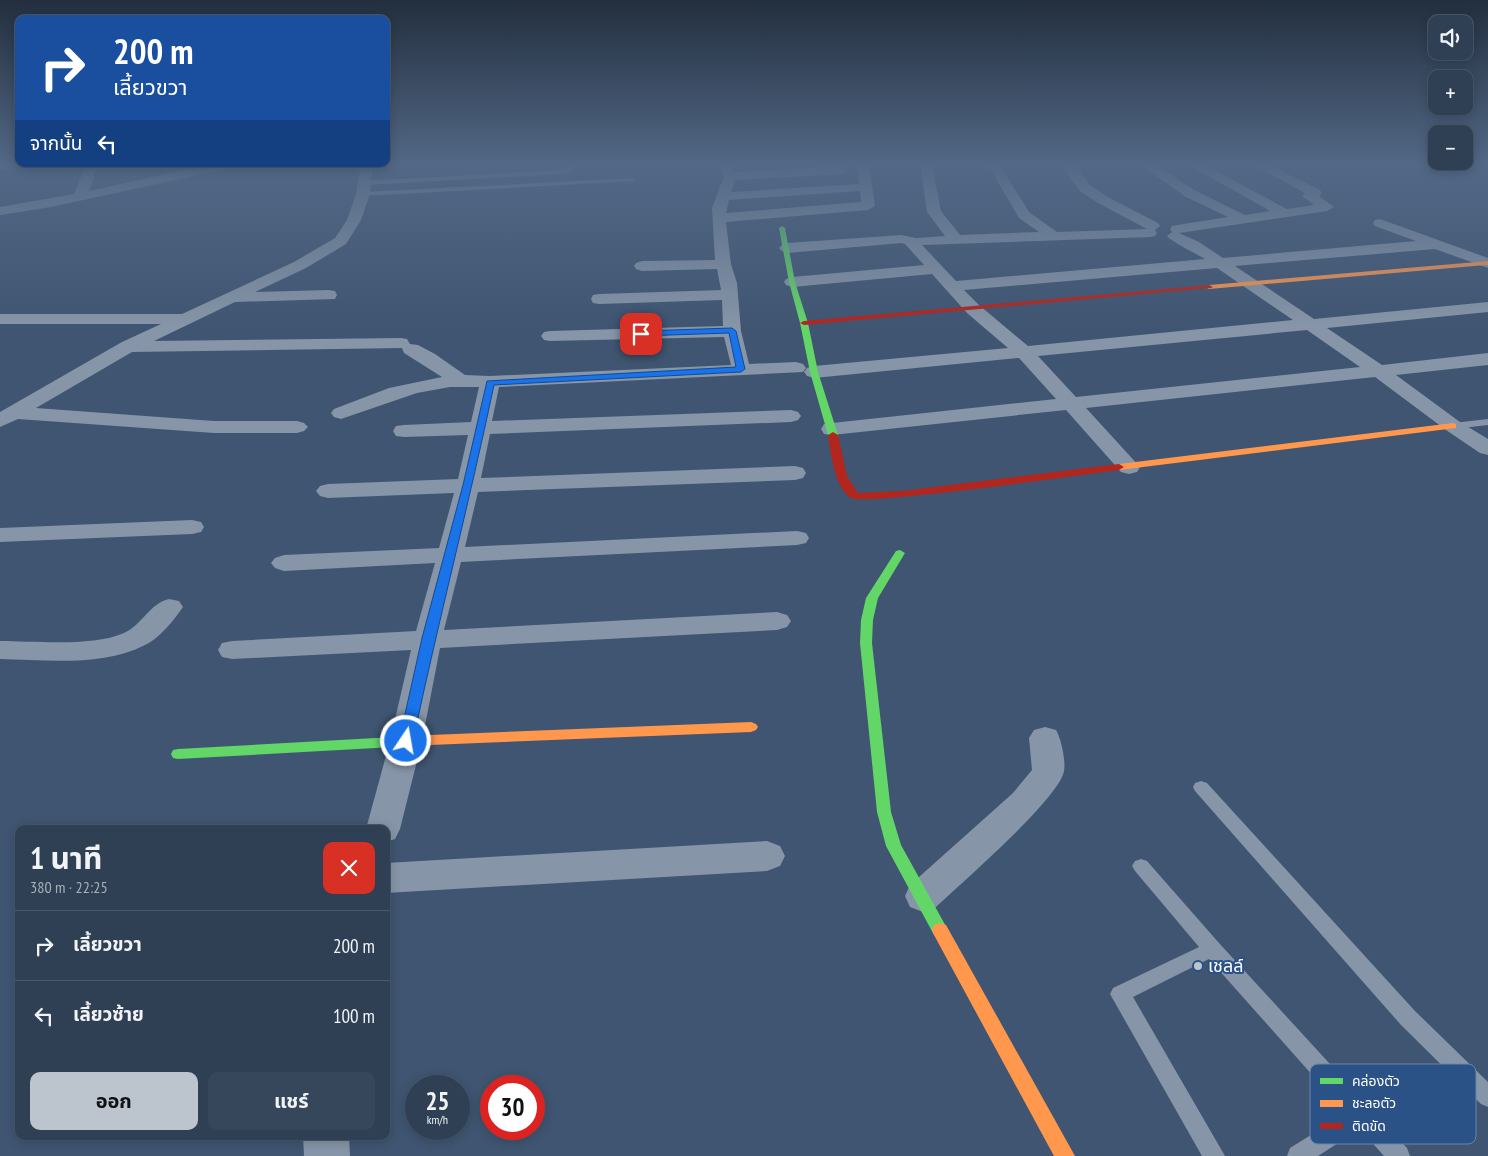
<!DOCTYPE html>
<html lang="th">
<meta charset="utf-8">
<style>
body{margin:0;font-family:"PT Sans Narrow","Noto Sans Thai",sans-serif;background:#37475b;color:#f1f3f6;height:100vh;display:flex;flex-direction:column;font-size:19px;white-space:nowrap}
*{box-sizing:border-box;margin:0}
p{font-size:16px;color:#a7afb9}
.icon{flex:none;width:28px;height:28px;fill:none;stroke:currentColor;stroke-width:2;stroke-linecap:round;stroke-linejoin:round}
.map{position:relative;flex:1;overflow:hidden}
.details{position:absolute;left:15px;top:825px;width:375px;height:315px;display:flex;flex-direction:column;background:#2f4055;border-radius:10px;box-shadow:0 2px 12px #0003,0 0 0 1px #4a596c}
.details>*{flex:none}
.hud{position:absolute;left:15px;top:15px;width:375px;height:152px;border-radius:10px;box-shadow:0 2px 12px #0003,0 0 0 1px #4a596c;background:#1a4fa0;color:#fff;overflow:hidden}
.controls{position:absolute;left:1428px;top:15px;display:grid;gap:10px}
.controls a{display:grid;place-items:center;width:45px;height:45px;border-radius:10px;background:#2f4055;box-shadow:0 2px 12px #0003,0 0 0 1px #4a596c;font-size:25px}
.speed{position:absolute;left:405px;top:1075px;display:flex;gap:10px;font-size:25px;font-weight:700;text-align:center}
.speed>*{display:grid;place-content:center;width:65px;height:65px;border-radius:50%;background:#2f4055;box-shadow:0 2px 12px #0003,0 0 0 1px #4a596c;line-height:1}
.speed small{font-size:12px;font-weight:400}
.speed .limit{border:8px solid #d22;background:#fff;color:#111}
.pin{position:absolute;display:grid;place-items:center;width:42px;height:42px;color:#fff;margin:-21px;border-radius:10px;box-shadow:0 2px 8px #0006}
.me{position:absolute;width:55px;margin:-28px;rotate:12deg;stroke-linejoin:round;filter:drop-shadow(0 0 4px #0008)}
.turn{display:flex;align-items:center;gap:18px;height:105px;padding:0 15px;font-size:22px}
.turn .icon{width:65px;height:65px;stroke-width:2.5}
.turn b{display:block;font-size:35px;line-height:42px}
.then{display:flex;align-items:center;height:48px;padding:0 15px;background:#0003;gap:10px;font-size:19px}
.round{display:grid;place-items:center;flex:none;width:52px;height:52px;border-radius:10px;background:#37475b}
.summary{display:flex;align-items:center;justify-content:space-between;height:85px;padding:0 15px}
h1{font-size:30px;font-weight:700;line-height:38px}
.cta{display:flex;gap:10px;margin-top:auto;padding:10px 15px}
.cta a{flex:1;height:58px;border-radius:10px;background:#bcc4cd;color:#111;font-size:20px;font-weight:700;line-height:58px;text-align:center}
.cta a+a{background:#37475b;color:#f1f3f6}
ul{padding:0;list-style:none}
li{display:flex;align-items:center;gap:15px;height:70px;padding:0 15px;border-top:1px solid #4a596c}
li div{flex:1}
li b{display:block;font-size:19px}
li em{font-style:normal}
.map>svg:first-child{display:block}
</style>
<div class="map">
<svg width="1488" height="1156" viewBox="0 0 1488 1156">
<rect width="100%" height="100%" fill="#3f5571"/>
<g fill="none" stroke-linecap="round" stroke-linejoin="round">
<!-- lane -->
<g fill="#8695a7" fill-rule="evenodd">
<path d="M567 165H573L572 171 560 174 365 185 362 183 365 181 560 170 567 169Z"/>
<path d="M634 178 636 181 363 196 360 194 363 192Z"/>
<path d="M1488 419V425L1453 429 1448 426 1453 423Z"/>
<path d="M1201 781 1207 783 1415 1011 1488 1082V1107L1481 1104 1401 1025 1195 791 1193 787 1195 783Z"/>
<path d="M1141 859 1147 861 1219 943 1407 1148 1410 1156H1384L1360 1129 1318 1156H1287L1290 1148 1346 1113 1209 959 1133 997 1225 1156H1202L1110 994 1113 988 1199 947 1135 871 1132 866 1135 861Z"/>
</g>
<!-- street -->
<g fill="#8695a7" fill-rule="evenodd">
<path d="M0 165H16L14 168 0 170Z"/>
<path d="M86 165H98L89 191 207 165H232L226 169 51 207 0 215V207L74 194Z"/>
<path d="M356 165H369L372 170 370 194 361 220 346 244 306 268 255 292 329 290 335 291 337 295 335 299 235 302 154 341 401 338 407 339 410 344 418 345 435 354 465 375 490 376 731 365 724 337 550 341 544 340 541 336 544 332 550 331 723 326 722 300 599 304 593 303 591 299 593 295 599 294 721 290 717 269 642 271 636 269 634 266 636 263 642 261 715 260 712 208 724 176 719 165H731L734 172 842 166 848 170 842 174 735 180 731 192 859 184 858 171 854 165H866L870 171 875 206 868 210 726 222 731 264 737 283 741 331 749 364 796 362 803 364 806 368 803 372 499 387 492 421 791 410 798 412 801 416 798 420 791 422 490 434 481 478 795 466 803 468 806 473 803 478 795 480 478 492 465 547 797 531 806 533 809 538 806 543 797 545 461 562 444 630 777 612 787 615 791 621 787 627 777 630 440 648 422 741 400 829 395 839 386 842V829H366L390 741 411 650 232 659 222 657 218 650 222 643 232 641 416 631 435 563 284 571 275 568 271 563 275 558 284 555 439 548 454 493 328 498 320 496 316 491 320 486 328 484 458 479 468 435 404 437 396 436 393 431 396 426 404 425 471 422 479 387H450L417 393 341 419 334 417 331 413 334 409 389 388 442 377 404 353 402 348 132 352 36 408 214 421H297L304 423 308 427 304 431 297 433H214L18 419 0 427V412L122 342 161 324H0V314H182L294 262 335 238 347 220 356 194 360 170ZM860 191 861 202 726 213 729 200Z"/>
<path d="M920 165H932L941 211 960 235 1039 232 1019 218 988 165H1000L1029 212 1057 232 1147 229 1098 203 1080 191 1061 165H1074L1090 185 1108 197 1158 223 1160 226 1155 230 1157 233 1155 236 1150 237 922 245 956 281 1205 259C1197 254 1170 241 1167 236L1172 232 1170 229 1172 226 1177 225 1228 217 1186 197 1141 165H1156L1196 191 1245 215 1270 211 1189 165H1205L1287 209 1314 205 1302 196 1305 193 1254 165H1270L1320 190 1322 193 1319 196 1334 207 1327 211 1179 233 1199 242 1223 258 1416 241 1375 226 1373 223 1375 220 1380 219 1488 258V268L1435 249 1235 266 1314 319 1488 302V312L1327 328 1382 365 1488 353V365L1396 375 1460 422 1488 439V455L1480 453 1446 430 1375 377 1086 408 1140 467 1137 472 1129 474 1121 472 1066 410 832 435 824 434 821 429 824 424 832 423 1056 399 1019 358 814 378 807 376 804 372 807 368 814 366 1008 348 967 313 932 274 792 287 786 285 784 282 786 279 792 277 924 265 905 244 901 243 787 253 782 251 779 248 782 245 787 243 901 235 916 238 945 236 927 212ZM1217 268 1293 320 1028 346 979 305 964 290ZM1307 330 1360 367 1076 397 1038 356Z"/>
<path d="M192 520 201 522 204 527 201 532 192 534 0 542V528Z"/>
<path d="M169 599 179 601 183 607C174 620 160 638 145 645 102 667 46 660 0 659V641C35 641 92 647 124 633 142 625 150 603 169 599Z"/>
<path d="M1045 727 1056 730C1061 738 1066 761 1064 771 1059 799 961 883 936 907L923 912 910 907 905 896 910 885 1013 793 1032 770 1029 738 1034 730Z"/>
<path d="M767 841 780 846 785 856 780 866 767 871 386 893V863Z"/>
<path d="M303 1136H349L350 1156H304Z"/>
</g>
<!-- fast -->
<g fill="#63d668" fill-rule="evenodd">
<path d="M782 226 785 228 795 282 808 323 818 372 838 435 836 437H830L828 435 810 372 800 323 789 282 779 228Z"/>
<path d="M900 550 905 553 878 598 873 620 872 643 891 812 901 845 948 930 946 935 940 937 934 935 886 846 877 812 860 643 861 620 866 598 896 551Z"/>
<path d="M430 735 435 737 437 740 435 743 430 745 178 759 173 758 171 754 173 750 178 749Z"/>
</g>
<!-- slow -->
<g fill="#ff974d" fill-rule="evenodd">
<path d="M1488 261V265H1486L1209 289 1205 287 1209 285Z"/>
<path d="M1453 423 1456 424V428L1119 470 1114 467 1119 464Z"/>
<path d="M751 722 756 724 758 727 756 730 751 732 430 745 425 743 423 740 425 737 430 735Z"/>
<path d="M940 923 946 925 1075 1156H1054L934 935 932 930 934 925Z"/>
</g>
<!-- jam -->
<g fill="#b3261e" fill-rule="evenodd">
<path d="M1209 285 1213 287 1211 288 804 325 800 323 804 321Z"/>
<path d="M833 432 838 435 847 476 858 493 902 491 1119 464 1124 467 1119 470C1087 474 865 506 851 498 834 487 831 453 828 435Z"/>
</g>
</g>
<!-- sky -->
<linearGradient id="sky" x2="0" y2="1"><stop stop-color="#232f3e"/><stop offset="0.5" stop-color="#526886"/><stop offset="1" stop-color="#526886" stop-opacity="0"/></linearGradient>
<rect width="1488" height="327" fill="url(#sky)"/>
<!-- route -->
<path fill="#1a73e8" stroke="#114b97" d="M732 328 736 331 745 369 741 372 494 385C469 504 438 622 413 741L411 745H401L399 741 422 638 463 485 487 381 736 367 729 333 641 336 637 334 641 331Z"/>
<!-- markers -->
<circle fill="#bcc4cd" stroke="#2a5286" stroke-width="2" cx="1198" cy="966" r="5"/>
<g text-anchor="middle" stroke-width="4" stroke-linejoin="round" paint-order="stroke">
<!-- near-poi labels -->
<g font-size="18" fill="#fff" stroke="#2a5286" text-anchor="start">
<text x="1208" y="972">เชลล์</text>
</g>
</g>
<!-- legend -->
<rect x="1310" y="1064" width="166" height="80" rx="8" fill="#2a5286" stroke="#6a86aa" stroke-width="1"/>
<rect x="1320" y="1078" width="23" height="6" fill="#63d668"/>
<rect x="1320" y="1100" width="23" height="7" fill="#ff974d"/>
<rect x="1320" y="1123" width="23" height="6" fill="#b3261e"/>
<g font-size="14" fill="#fff">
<text x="1352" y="1086">คล่องตัว</text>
<text x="1352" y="1108">ชะลอตัว</text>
<text x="1352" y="1131">ติดขัด</text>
</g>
</svg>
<div class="controls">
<a><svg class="icon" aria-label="sound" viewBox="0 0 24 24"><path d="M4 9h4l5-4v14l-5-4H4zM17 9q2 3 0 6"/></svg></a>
<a>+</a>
<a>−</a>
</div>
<div class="speed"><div>25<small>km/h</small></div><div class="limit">30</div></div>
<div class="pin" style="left:641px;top:334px;background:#d93025"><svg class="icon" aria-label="arrive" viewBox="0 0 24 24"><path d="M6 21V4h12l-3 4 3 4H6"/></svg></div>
<svg class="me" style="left:406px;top:741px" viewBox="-20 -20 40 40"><circle r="17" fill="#1a73e8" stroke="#fff" stroke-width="3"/><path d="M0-11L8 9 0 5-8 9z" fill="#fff"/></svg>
<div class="hud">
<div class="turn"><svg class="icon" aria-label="right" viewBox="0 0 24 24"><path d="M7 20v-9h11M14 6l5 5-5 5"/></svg><div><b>200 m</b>เลี้ยวขวา</div></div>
<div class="then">จากนั้น<svg class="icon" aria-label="left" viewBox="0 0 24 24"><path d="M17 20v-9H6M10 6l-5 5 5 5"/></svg></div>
</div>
<section class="details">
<div class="summary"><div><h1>1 นาที</h1><p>380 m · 22:25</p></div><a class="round" style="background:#d93025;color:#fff"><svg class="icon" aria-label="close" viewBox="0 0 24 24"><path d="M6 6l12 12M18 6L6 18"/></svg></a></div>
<ul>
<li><svg class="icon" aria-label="right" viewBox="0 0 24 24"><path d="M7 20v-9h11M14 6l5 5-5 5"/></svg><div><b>เลี้ยวขวา</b></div><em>200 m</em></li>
<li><svg class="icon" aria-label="left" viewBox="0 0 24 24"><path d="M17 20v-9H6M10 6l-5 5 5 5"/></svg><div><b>เลี้ยวซ้าย</b></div><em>100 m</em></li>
</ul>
<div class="cta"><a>ออก</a><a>แชร์</a></div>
</section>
</div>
